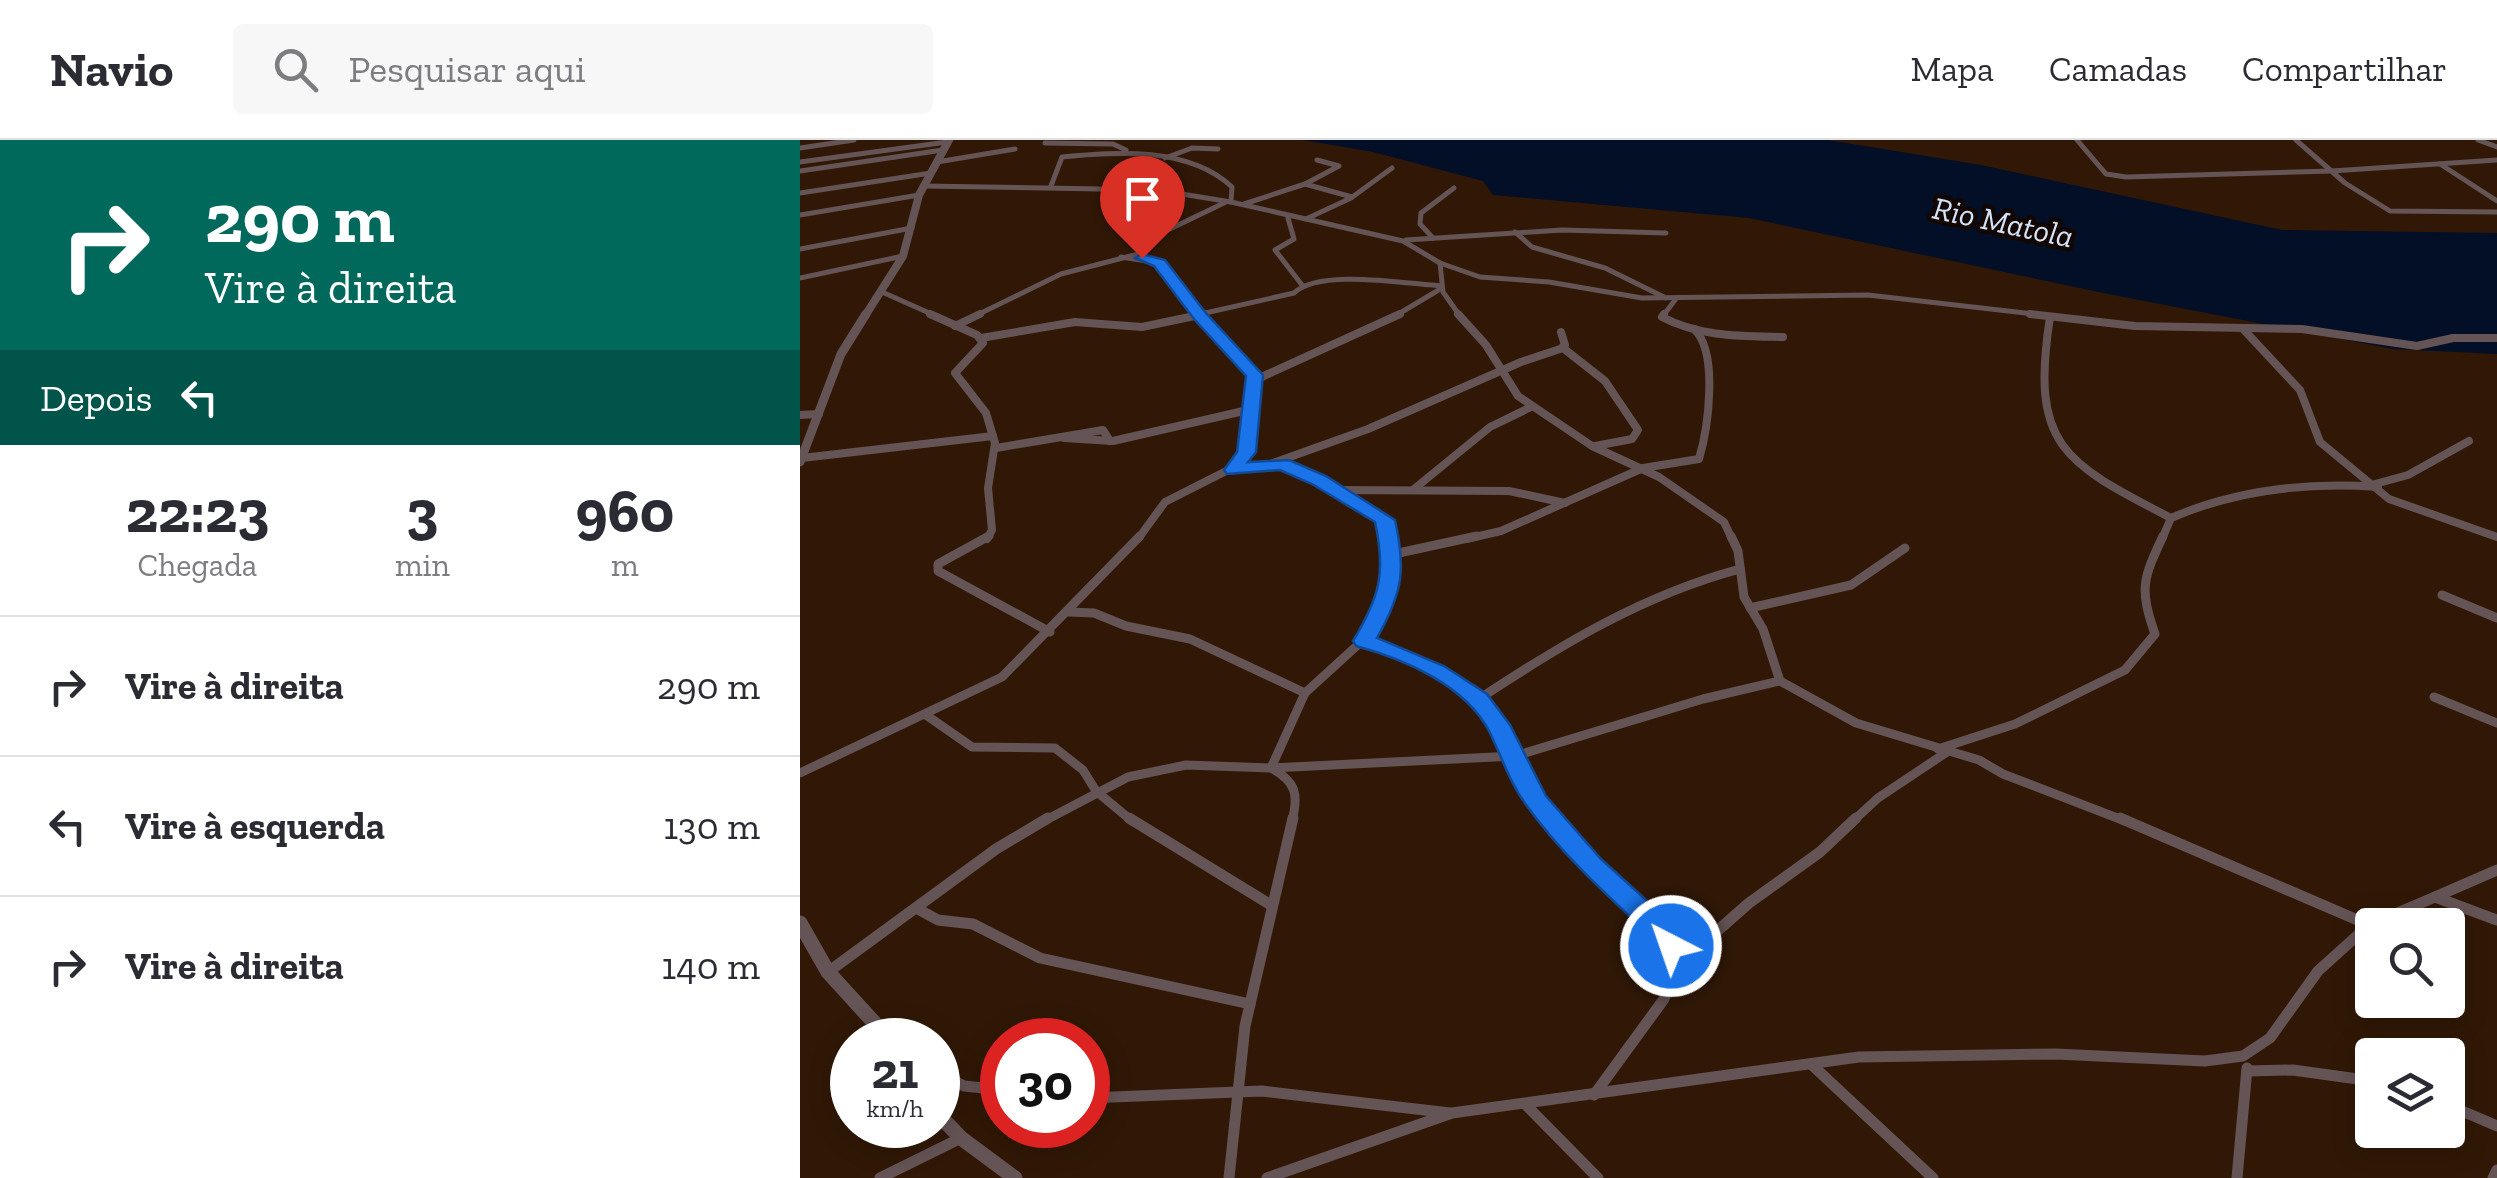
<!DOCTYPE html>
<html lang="pt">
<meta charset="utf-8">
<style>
body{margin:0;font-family:"Zilla Slab",serif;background:#f7f7f7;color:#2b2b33;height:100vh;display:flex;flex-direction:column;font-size:38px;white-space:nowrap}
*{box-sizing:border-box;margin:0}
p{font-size:32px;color:#7c7c81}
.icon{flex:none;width:55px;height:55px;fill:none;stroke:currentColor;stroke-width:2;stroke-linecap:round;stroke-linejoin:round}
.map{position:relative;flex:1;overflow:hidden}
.details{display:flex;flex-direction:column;background:#fff;width:800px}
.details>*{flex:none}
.hud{background:#00695c;color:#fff;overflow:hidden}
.fabs{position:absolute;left:1555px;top:768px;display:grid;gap:20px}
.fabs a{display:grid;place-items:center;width:110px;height:110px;border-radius:10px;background:#fff;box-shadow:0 5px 25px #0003;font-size:50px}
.speed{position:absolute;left:30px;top:878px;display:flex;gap:20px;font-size:50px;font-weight:700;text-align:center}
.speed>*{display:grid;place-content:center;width:130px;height:130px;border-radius:50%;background:#fff;box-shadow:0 5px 25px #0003;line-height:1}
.speed small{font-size:25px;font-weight:400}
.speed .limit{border:15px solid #d22;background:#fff;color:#111}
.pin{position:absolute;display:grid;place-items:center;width:85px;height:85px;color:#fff;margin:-102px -42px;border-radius:50% 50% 50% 0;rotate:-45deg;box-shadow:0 0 10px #0007}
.pin .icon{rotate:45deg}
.me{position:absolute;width:110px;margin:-55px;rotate:319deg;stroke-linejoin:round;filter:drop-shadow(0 0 8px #0008)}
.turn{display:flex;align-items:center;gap:35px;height:210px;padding:0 40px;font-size:45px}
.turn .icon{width:130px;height:130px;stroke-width:2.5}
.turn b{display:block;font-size:70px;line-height:85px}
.then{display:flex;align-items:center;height:95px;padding:0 40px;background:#0003;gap:20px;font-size:38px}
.eta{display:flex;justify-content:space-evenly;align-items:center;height:170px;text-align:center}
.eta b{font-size:60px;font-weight:700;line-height:70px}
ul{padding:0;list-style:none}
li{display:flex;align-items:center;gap:30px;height:140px;padding:0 40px;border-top:2px solid #e1e1e2}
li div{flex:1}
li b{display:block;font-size:38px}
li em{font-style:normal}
header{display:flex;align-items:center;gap:60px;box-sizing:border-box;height:140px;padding:0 50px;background:#fff;border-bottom:2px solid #e1e1e2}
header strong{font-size:48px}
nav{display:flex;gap:55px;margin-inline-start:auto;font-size:35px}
.search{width:700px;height:90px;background:#f7f7f7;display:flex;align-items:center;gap:25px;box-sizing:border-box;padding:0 35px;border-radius:10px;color:#7c7c81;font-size:38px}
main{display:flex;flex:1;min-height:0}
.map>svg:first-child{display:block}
</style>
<header>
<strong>Navio</strong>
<div class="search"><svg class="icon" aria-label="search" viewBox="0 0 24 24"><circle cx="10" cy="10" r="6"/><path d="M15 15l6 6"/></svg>Pesquisar aqui</div>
<nav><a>Mapa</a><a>Camadas</a><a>Compartilhar</a></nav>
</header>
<main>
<section class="details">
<div class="hud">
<div class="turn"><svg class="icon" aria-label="right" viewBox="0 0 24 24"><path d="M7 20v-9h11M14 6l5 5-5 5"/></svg><div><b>290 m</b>Vire à direita</div></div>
<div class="then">Depois<svg class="icon" aria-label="left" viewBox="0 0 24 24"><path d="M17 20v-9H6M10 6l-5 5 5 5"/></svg></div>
</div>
<div class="eta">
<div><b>22:23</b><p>Chegada</p></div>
<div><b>3</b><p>min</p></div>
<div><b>960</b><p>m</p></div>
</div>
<ul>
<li><svg class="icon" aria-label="right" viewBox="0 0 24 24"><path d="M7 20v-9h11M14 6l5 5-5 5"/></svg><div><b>Vire à direita</b></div><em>290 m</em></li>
<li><svg class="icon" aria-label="left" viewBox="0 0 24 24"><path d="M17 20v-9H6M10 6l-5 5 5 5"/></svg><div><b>Vire à esquerda</b></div><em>130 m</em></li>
<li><svg class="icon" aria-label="right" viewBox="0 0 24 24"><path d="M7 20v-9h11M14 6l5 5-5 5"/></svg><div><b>Vire à direita</b></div><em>140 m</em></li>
</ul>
</section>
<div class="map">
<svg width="1697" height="1038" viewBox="0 0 1697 1038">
<rect width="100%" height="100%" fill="#311806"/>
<!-- water -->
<path fill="#030f27" d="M503 0H1028L1181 25 1482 90 1697 93V214L1593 209 1308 154 949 78 693 55 683 41 573 12Z"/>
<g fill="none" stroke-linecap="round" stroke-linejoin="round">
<!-- minor-far3 -->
<g stroke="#655455" stroke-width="5">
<path d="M1277 0 1306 34 1326 37 1532 31 1697 20"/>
<path d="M1496 0 1545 43 1590 71 1697 72"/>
<path d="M1678 0 1697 7"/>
<path d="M245 3 313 4 326 10"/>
<path d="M0 8 54 0"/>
<path d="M365 18 392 8 418 9"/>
<path d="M0 22 147 2"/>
<path d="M137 22 215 9"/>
<path d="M1640 24 1697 61"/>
<path d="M0 31 143 10"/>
<path d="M505 44 552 57"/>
<path d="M124 46 357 50 431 62 603 101 640 123 643 152 660 176"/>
<path d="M251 46 262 17C317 12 388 6 432 47L431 62"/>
<path d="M0 53 131 33"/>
<path d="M444 64 505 44 539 26 517 20"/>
<path d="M0 75 119 55"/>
<path d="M488 78 494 99 475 110 502 145"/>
<path d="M506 79 551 58 592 28"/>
<path d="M715 92 732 107 805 128 866 158"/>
<path d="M633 98 620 84 621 73 654 48"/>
<path d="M606 100 762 90 866 93"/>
<path d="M0 109 112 88"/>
<path d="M321 117 359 123 400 176"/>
<path d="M640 123 680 137 749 142 842 158 1068 155 1251 176"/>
<path d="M0 138 103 116"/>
<path d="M82 152 136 176"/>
<path d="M175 176 261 134 338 114 347 100 426 62"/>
<path d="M392 176 494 153C519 128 607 144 642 146"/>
<path d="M595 176 642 148"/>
<path d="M863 176 875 160"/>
</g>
<!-- minor-far2 -->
<g stroke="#655455" stroke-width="8">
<path d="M130 174 177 195 183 203 155 233 186 273 195 303 188 348 192 390 187 399"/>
<path d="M658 174 686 205 718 256 792 306 859 337 924 382 932 399"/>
<path d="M864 174 862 177C900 197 941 196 983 197"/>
<path d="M1230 174 1335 186 1502 189 1617 206 1653 198H1697"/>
<path d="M1250 177C1230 306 1263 322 1371 378"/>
<path d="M155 186 180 174"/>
<path d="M1444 190 1500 250 1520 302 1589 359 1697 397"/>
<path d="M181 198 275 182 342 187 404 174"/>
<path d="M763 208 805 241 838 290 832 299 795 306"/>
<path d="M455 240 600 174"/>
<path d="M0 275 19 274"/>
<path d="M264 298 313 301 448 270"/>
<path d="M196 308 303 290 310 301"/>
<path d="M2 318 193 296"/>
<path d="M473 323 568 289 721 222 760 209 765 205 761 192"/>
<path d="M433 329 482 324 519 340 585 380 590 399"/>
<path d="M1575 344 1608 335 1669 301"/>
<path d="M614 349 690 287 731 267"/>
<path d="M535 350 709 351 765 363"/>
<path d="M338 399 365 362 438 325 446 312 453 232 398 174"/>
<path d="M666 399 701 391 843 328 899 319C908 289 919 212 894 189"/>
<path d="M1362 399 1371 378C1436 350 1508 342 1578 347"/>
</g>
<!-- minor-far1 -->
<g stroke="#655455" stroke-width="9">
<path d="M189 396 138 424V431L250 492"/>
<path d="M931 396 938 411 944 457 963 489 980 541 1056 583 1179 620 1203 634 1325 681"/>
<path d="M594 414 677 396"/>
<path d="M1642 455 1697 478"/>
<path d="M950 468 1051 445 1105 408"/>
<path d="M269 472 294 473 326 486 390 499 505 553"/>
<path d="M564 501 588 442 589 396"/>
<path d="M1634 557 1697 583"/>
<path d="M679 559C762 504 843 455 940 429"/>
<path d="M126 575 172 607 255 608 283 630 296 651 332 681"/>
<path d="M1138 609 1215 584 1325 530 1355 494C1339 448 1343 439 1363 396"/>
<path d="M0 633 202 537 340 396"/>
<path d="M244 681 328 637 386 625 471 628 715 616 903 559 980 541"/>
<path d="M492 681C499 654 496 642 471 628L505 553 561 502C611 513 671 540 698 586 718 618 728 652 753 681"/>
<path d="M1053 681 1078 658 1147 612"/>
</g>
<!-- minor -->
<g stroke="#655455" stroke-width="11">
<path d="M329 678 471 765"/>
<path d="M751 678 791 725 865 793 873 816 872 838 864 859 794 955"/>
<path d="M1320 678 1569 785"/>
<path d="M1635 757 1697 730"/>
<path d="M116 768 138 780 173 784 240 818 450 864"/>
<path d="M873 830 949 763 1020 712 1056 678"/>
<path d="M28 832 196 709 248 678"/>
<path d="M1012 925 1133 1038"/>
<path d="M1447 931 1493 930 1572 941"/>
<path d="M138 932 164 946 202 950"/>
<path d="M288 958 462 951 650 973"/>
<path d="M725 964 798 1038"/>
<path d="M1648 965 1697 986"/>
<path d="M80 1038 161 998"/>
<path d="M429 1038 445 886 493 678"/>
<path d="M467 1038 652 973 1059 917 1256 914 1405 921 1443 916 1470 898 1518 831 1569 785 1635 757 1697 780"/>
<path d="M1437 1038 1447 928"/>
<path d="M1693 1038 1697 1030"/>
</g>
<!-- tertiary-far2 -->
<path stroke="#655455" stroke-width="8" d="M65 176 103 116 119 55 149 0"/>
<!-- tertiary-far1 -->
<path stroke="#655455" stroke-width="9" d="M0 322 41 214 66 174"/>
<!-- tertiary -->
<g stroke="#655455" stroke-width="15">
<path d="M0 783 28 832 90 900"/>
<path d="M138 974 161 998 215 1038"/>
</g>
</g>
<!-- route -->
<path fill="#1a73e8" stroke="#114b97" stroke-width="2.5" d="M342 114 365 120 405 172 463 235 456 312 448 322 489 320 526 336 595 380C606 429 603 452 577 498L644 526 687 554 710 585 746 656 801 719 875 786 885 806 881 813 871 816 861 813 854 799C809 757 763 716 727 666 710 644 701 615 689 591 665 545 604 519 556 506L553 501C580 456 586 433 575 382L512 344 480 330 427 334 424 330 437 312 446 236 394 179 354 126 335 118Z"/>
<g text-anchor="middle" stroke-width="9" stroke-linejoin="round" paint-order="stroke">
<!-- far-water labels -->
<g font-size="32" font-style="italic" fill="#d5e3f9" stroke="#110602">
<text transform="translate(1203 82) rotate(12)" y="11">Rio Matola</text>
</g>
</g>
</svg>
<div class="fabs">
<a><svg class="icon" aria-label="search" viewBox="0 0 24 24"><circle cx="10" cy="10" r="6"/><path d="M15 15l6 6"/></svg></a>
<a><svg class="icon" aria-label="layers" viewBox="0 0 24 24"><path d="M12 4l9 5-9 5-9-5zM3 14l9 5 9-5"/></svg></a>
</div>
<div class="speed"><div>21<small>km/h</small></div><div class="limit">30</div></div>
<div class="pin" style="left:342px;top:118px;background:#d93025"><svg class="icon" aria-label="arrive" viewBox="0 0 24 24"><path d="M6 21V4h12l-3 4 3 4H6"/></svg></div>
<svg class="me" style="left:871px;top:806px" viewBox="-20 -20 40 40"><circle r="17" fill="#1a73e8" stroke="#fff" stroke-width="3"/><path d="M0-11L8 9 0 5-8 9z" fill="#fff"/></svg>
</div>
</main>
